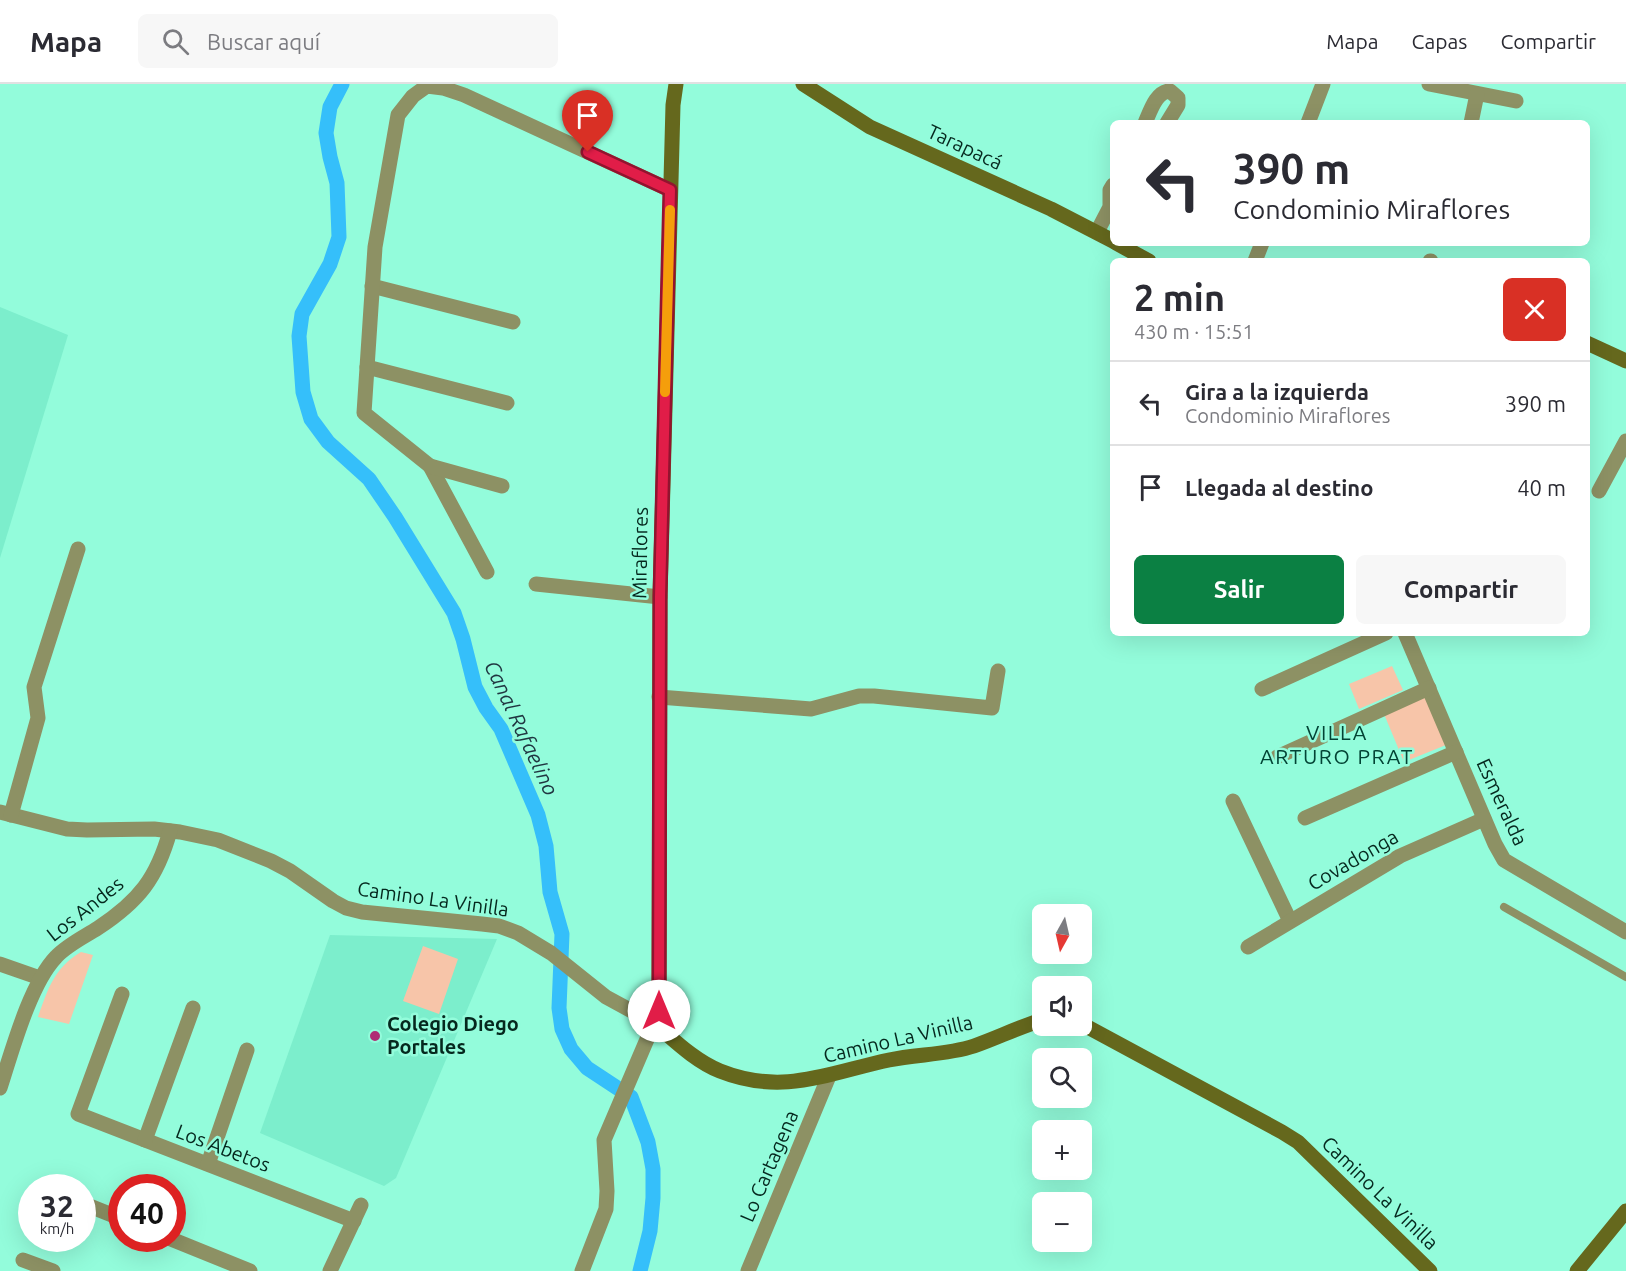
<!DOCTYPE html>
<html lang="es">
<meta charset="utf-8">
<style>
body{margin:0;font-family:Ubuntu,sans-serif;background:#f7f7f7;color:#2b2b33;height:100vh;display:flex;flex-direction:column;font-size:22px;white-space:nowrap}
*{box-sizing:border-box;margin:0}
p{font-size:20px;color:#7c7c81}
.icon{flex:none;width:33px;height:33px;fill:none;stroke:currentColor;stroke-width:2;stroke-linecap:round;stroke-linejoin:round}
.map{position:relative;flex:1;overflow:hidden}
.sheet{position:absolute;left:1110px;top:174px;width:480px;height:378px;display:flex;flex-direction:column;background:#fff;border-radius:9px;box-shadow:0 6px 24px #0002}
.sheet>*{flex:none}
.banner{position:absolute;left:1110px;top:36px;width:480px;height:126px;border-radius:9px;box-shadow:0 6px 24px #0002;background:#fff;color:#2b2b33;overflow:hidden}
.needle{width:39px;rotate:188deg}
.buttons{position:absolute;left:1032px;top:820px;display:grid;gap:12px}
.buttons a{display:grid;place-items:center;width:60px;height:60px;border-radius:9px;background:#fff;box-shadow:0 6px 24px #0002;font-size:30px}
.speed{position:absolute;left:18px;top:1090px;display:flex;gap:12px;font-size:30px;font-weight:700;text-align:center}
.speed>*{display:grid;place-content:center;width:78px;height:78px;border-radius:50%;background:#fff;box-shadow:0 6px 24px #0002;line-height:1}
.speed small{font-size:15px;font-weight:400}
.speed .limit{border:9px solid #d22;background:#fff;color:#111}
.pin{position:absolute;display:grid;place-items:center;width:51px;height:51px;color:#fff;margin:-62px -26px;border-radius:50% 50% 50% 0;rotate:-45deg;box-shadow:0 0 6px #0007}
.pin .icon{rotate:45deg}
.me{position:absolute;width:66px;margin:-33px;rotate:0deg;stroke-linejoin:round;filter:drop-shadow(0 0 4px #0008)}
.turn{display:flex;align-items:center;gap:21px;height:126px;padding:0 24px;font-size:27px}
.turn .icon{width:78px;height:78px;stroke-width:2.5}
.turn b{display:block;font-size:42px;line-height:51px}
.round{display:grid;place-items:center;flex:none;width:63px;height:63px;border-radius:9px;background:#f7f7f7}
.overview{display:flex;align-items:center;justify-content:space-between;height:102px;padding:0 24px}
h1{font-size:36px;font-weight:700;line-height:45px}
.cta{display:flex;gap:12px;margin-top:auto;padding:12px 24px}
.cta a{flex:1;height:69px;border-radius:9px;background:#0b8043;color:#fff;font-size:24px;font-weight:700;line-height:69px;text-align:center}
.cta a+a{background:#f7f7f7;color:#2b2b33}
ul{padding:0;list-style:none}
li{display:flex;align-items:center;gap:18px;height:84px;padding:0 24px;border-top:2px solid #e1e1e2}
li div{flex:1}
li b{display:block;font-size:22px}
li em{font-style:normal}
header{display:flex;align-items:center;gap:36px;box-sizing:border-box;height:84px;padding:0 30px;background:#fff;border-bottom:2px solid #e1e1e2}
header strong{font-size:28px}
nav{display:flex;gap:33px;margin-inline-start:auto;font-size:21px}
.search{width:420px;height:54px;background:#f7f7f7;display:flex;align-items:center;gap:15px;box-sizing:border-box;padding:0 21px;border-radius:9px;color:#7c7c81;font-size:22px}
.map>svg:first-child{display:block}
</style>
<header>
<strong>Mapa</strong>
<div class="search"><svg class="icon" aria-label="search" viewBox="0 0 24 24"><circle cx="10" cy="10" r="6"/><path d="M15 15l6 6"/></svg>Buscar aquí</div>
<nav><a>Mapa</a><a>Capas</a><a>Compartir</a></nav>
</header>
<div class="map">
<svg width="1626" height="1187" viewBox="0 0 1626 1187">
<rect width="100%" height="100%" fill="#93fcdb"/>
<!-- built -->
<g fill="#7ceecc">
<path d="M0 223 68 251 0 474Z"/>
<path d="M330 851 497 855 396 1094 384 1102 260 1049Z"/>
</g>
<!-- green -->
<g fill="#f7c5a9">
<path d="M1392 582 1403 606 1359 625 1349 600Z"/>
<path d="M1425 611 1446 661 1404 678 1384 630Z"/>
<path d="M423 862 458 875 439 930 403 917Z"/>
<path d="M81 868 93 871 69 940 38 933C48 905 54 884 81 868Z"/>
</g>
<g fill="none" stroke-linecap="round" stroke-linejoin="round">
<!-- canal -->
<path stroke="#35bffa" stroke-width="15" d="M342 0 330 23 326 49 330 73 337 99 339 153 330 180 302 230 299 252 303 308 311 335 328 358 369 395 395 433 454 529 463 555 475 603 486 624 501 645 538 731 546 762 550 808 562 850 559 924 562 945 571 965 587 984 631 1013 648 1058 653 1085V1114L650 1147 640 1187"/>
<!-- lane -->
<path stroke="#8d9164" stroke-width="8" d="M1504 823 1626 893"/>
<!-- street -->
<g stroke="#8d9164" stroke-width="15">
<path d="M1429 0 1516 17"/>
<path d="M1145 39C1150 28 1156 7 1170 7L1178 14V21L1167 39"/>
<path d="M1308 39 1323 0"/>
<path d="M1471 39 1477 10"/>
<path d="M1097 148 1110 123V106L1113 101"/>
<path d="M1255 177 1262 159"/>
<path d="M1430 177H1431"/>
<path d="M372 202 513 238"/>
<path d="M367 283 507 319"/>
<path d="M430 382 487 488"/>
<path d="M502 402 430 382 364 329 375 163 398 31 413 12 427 2 443 4 464 11 670 106"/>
<path d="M1599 407 1626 357"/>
<path d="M536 500 660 513"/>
<path d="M1405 549 1495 760 1504 776 1626 848"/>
<path d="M1262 605 1386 549"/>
<path d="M659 613 811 625 859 612H874L992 624 998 587"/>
<path d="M1277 673 1429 604"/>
<path d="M1233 717 1290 837"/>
<path d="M0 728 67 745 87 746 154 745 180 748 218 756 271 777 290 787 333 817 346 824 362 828 482 840 499 842 518 849 551 869 606 913 654 939 604 1056 607 1107 606 1125 582 1187"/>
<path d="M11 731 38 634 34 603 78 465"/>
<path d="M1305 734 1456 668"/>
<path d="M1248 863 1400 772 1484 735"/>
<path d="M0 880 40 894"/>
<path d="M122 910 78 1030 354 1137"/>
<path d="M0 1004C12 967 30 900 56 873 67 861 84 853 98 844 139 817 157 794 170 747"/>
<path d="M145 1056 193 924"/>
<path d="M208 1080 247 966"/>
<path d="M43 1103 46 1104"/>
<path d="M82 1119 122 1135"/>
<path d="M171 1155 250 1187"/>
<path d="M23 1176 53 1187"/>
<path d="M330 1187 361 1121"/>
<path d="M748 1187 829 992"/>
</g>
<!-- secondary -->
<g stroke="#65681d" stroke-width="15">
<path d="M676 0 673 21 660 513 659 927 654 939C674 956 695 977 720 987 783 1012 828 989 889 976 917 970 947 971 974 962 997 954 1019 943 1042 936"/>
<path d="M803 0 870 43 1051 125 1113 157"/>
<path d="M1116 159 1149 177"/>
<path d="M1587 259 1626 277"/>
<path d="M1082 940 1282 1048 1298 1058 1430 1187"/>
<path d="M1577 1187 1626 1127"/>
</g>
</g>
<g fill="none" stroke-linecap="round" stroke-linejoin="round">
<defs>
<path id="route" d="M588 68 670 106 660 513 659 927"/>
</defs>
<!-- route casing -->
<use href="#route" stroke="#92132f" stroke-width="15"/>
<!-- route -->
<use href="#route" stroke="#e11d48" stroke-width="10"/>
<!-- slow -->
<path stroke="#f59e0b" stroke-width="10" d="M665 308 670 126"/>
</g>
<!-- markers -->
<circle fill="#af2c74" stroke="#93fcdb" stroke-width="2" cx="375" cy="952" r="6"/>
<g text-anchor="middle" stroke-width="5" stroke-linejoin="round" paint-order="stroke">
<!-- street labels -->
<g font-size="20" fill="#05281e" stroke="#93fcdb">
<text transform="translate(965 63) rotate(25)" y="7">Tarapacá</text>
<text transform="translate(640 469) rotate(-89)" y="7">Miraflores</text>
<text transform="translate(1502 718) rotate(65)" y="7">Esmeralda</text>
<text transform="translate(1353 776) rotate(-30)" y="7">Covadonga</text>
<text transform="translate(433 815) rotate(8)" y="7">Camino La Vinilla</text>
<text transform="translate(85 825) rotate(-38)" y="7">Los Andes</text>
<text transform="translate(898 955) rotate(-13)" y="7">Camino La Vinilla</text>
<text transform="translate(223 1064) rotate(21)" y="7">Los Abetos</text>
<text transform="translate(769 1082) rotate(-67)" y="7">Lo Cartagena</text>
<text transform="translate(1380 1109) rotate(44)" y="7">Camino La Vinilla</text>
</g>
<!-- poi labels -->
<g font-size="20" font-weight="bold" fill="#05281e" stroke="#93fcdb" text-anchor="start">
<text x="387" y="947">Colegio Diego<tspan x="387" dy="23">Portales</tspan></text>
</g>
<!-- water labels -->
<g font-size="21" font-style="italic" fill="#203641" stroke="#93fcdb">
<text transform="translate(521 644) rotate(65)" y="7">Canal Rafaelino</text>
</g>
<!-- neighbourhood labels -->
<g font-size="21" letter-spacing="1.5" fill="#024334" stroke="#93fcdb">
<text x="1337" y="656">VILLA<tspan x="1337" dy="24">ARTURO PRAT</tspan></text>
</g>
</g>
</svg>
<div class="buttons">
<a><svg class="needle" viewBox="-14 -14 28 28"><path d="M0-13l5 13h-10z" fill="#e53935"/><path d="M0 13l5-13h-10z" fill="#7c7c81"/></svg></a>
<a><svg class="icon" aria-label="sound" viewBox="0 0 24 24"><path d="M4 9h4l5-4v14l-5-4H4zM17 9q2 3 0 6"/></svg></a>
<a><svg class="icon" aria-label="search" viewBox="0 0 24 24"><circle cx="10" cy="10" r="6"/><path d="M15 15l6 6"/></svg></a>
<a>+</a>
<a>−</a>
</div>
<div class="speed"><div>32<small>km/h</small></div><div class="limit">40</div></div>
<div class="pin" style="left:588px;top:68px;background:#d93025"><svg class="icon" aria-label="arrive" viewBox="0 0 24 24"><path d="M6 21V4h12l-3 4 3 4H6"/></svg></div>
<svg class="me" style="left:659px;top:927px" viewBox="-20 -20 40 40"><circle r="19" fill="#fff"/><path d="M0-13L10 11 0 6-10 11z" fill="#e11d48"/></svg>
<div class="banner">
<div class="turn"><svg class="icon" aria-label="left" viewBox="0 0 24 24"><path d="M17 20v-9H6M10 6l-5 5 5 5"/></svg><div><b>390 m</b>Condominio Miraflores</div></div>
</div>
<section class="sheet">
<div class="overview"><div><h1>2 min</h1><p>430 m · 15:51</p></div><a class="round" style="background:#d93025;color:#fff"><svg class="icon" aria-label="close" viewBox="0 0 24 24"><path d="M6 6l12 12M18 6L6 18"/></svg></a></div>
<ul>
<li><svg class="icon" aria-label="left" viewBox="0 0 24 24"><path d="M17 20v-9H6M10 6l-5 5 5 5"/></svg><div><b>Gira a la izquierda</b><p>Condominio Miraflores</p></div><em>390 m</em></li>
<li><svg class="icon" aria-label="arrive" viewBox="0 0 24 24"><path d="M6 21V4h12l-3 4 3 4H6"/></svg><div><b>Llegada al destino</b></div><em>40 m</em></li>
</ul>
<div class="cta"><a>Salir</a><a>Compartir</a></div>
</section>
</div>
